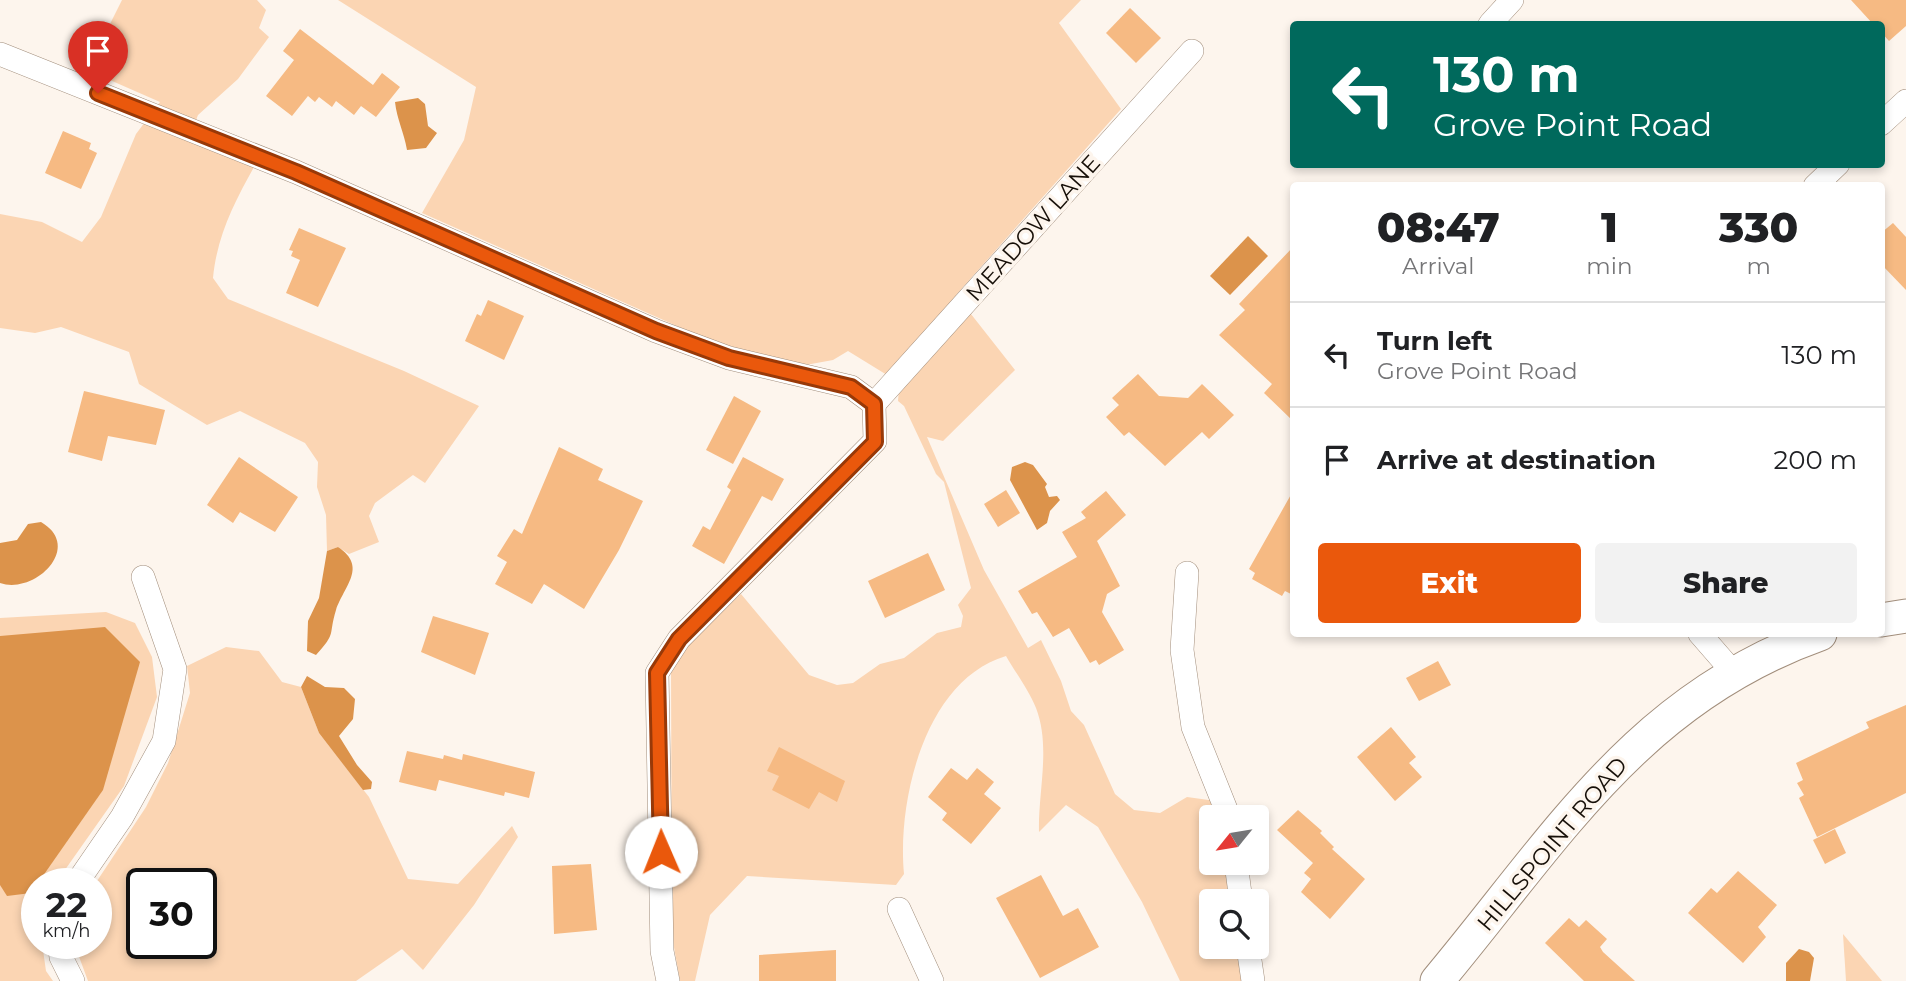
<!DOCTYPE html>
<style>
body{margin:0;font-family:Montserrat,sans-serif;background:#f2f2f2;color:#202124;height:100vh;display:flex;flex-direction:column;font-size:26px;white-space:nowrap}
*{box-sizing:border-box;margin:0}
p{font-size:23px;color:#757577}
.icon{flex:none;width:38px;height:38px;fill:none;stroke:currentColor;stroke-width:2;stroke-linecap:round;stroke-linejoin:round}
.map{position:relative;flex:1;overflow:hidden}
.panel{position:absolute;left:1290px;top:182px;width:595px;height:455px;display:flex;flex-direction:column;background:#fff;border-radius:7px;box-shadow:0 4px 10px #0003}
.panel>*{flex:none}
.banner{position:absolute;left:1290px;top:21px;width:595px;height:147px;border-radius:7px;box-shadow:0 4px 10px #0003;background:#00695c;color:#fff;overflow:hidden}
.needle{width:46px;rotate:240deg}
.controls{position:absolute;left:1199px;top:805px;display:grid;gap:14px}
.controls a{display:grid;place-items:center;width:70px;height:70px;border-radius:7px;background:#fff;box-shadow:0 4px 10px #0003;font-size:35px}
.speed{position:absolute;left:21px;top:868px;display:flex;gap:14px;font-size:35px;font-weight:700;text-align:center}
.speed>*{display:grid;place-content:center;width:91px;height:91px;border-radius:50%;background:#fff;box-shadow:0 4px 10px #0003;line-height:1}
.speed small{font-size:18px;font-weight:400}
.speed .limit{border:4px solid #111;border-radius:10px;background:#fff;color:#111}
.pin{position:absolute;display:grid;place-items:center;width:60px;height:60px;color:#fff;margin:-72px -30px;border-radius:50% 50% 50% 0;rotate:-45deg;box-shadow:0 0 7px #0007}
.pin .icon{rotate:45deg}
.me{position:absolute;width:77px;margin:-38px;rotate:359deg;stroke-linejoin:round;filter:drop-shadow(0 0 5px #0008)}
.turn{display:flex;align-items:center;gap:24px;height:147px;padding:0 28px;font-size:32px}
.turn .icon{width:91px;height:91px;stroke-width:2.5}
.turn b{display:block;font-size:49px;line-height:60px}
.eta{display:flex;justify-content:space-evenly;align-items:center;height:119px;text-align:center}
.eta b{font-size:42px;font-weight:800;line-height:49px}
.button{display:flex;gap:14px;margin-top:auto;padding:14px 28px}
.button a{flex:1;height:80px;border-radius:7px;background:#ea580c;color:#fff;font-size:28px;font-weight:800;line-height:80px;text-align:center}
.button a+a{background:#f2f2f2;color:#202124}
ul{padding:0;list-style:none}
li{display:flex;align-items:center;gap:21px;height:105px;padding:0 28px;border-top:2px solid #e0e0e0}
li div{flex:1}
li b{display:block;font-size:26px}
li em{font-style:normal}
.map>svg:first-child{display:block}
</style>
<div class="map">
<svg width="1906" height="981" viewBox="0 0 1906 981">
<rect width="100%" height="100%" fill="#fdf5ed"/>
<!-- green -->
<g fill="#fbd5b3" fill-rule="evenodd">
<path d="M122 0H257L266 10 259 28 269 37 238 79 198 115 189 138 254 167C234 203 217 236 213 278L228 299 404 371 479 406 425 483 413 475 375 503 369 516 379 542 349 554 338 547 327 551 326 515 317 487 318 462 305 443 240 411 207 425 139 384 129 352 61 327 35 333 0 328V214L42 222 82 242 101 217 136 134 160 102 87 70Z"/>
<path d="M338 0H1081L1059 23 1121 109 956 295 1015 370 943 441 927 437 984 570 1028 648 1041 640 1061 681 1071 711 1084 725 1115 794 1134 810 1160 813 1187 797 1216 801 1219 817H1211V863H1227L1234 901H1211V947H1243L1248 981H1180L1142 902 1098 827 1066 805 1039 832C1038 791 1051 747 1036 708 1029 690 1015 672 1006 656 925 680 897 800 904 874L896 885 747 876 710 915 695 981H680L672 936 671 670 682 648 741 594 809 675 837 685 853 683 880 664 904 658 937 633 961 627 963 616 958 605 971 588 944 482 936 474 904 406 898 401 899 389 887 375 848 351 833 360 789 368 731 350 422 213 464 140 476 87Z"/>
<path d="M106 612 135 623 152 657 157 697 124 786 55 884H37V943H42L46 971 53 981H0V618Z"/>
<path d="M226 647 259 651 282 682 301 687 319 733 369 797 408 879 458 884 512 826 518 837 474 905 423 970 402 949 356 981H88L74 943H96L95 884 146 807 168 763 190 693 187 666ZM142 884H201V943H142Z"/>
<path d="M1843 934 1882 981H1846Z"/>
</g>
<!-- water -->
<g fill="#dc934b">
<path d="M418 98 425 104 428 126 437 133 426 148 407 150C404 132 397 120 395 102Z"/>
<path d="M1248 236 1268 256 1230 295 1210 276Z"/>
<path d="M1025 462 1033 465 1047 484 1045 487 1049 497 1057 496 1060 500 1050 511 1047 523 1037 530 1010 480 1012 467Z"/>
<path d="M41 522C84 547 35 595 0 583V543L17 540 28 524Z"/>
<path d="M338 547C368 567 344 586 336 610 328 636 337 632 316 655L307 651 308 621 319 598 327 551Z"/>
<path d="M105 627 140 662 103 790 31 893 7 896 0 885V636Z"/>
<path d="M307 676 325 687 344 688 355 699 353 719 339 736 357 765 372 782 371 789 363 790 319 733 301 687Z"/>
<path d="M1799 949 1809 952 1814 958 1810 981H1786V963Z"/>
</g>
<!-- building -->
<g fill="#f6ba83">
<path d="M1851 0H1906V26L1889 41 1881 32V24H1873Z"/>
<path d="M1130 8 1161 38 1136 63 1106 33Z"/>
<path d="M300 29 373 85 382 73 400 87 376 117 361 106 354 115 336 101 332 107 319 97 315 102 308 96 292 116 266 96 294 60 283 51Z"/>
<path d="M63 131 91 143 89 149 97 153 81 189 45 173Z"/>
<path d="M1893 223 1906 237V290L1881 264V233Z"/>
<path d="M299 228 346 248 318 307 286 293 300 260 291 256 293 251 289 250Z"/>
<path d="M1293 247V421L1264 393 1272 384 1219 335 1245 310 1239 304Z"/>
<path d="M488 300 524 316 504 360 465 341 477 314 481 316Z"/>
<path d="M1138 374 1159 396 1188 398 1202 384 1234 415 1209 439 1202 432 1165 466 1129 432 1124 436 1106 417 1119 405 1112 398Z"/>
<path d="M84 391 165 410 156 445 108 436 102 461 68 452Z"/>
<path d="M734 396 761 411 733 464 706 450Z"/>
<path d="M559 447 603 469 598 480 643 501 619 550 584 609 544 584 532 604 495 584 507 562 497 556 514 529 522 534Z"/>
<path d="M239 457 298 497 275 532 240 512 233 523 207 505Z"/>
<path d="M743 457 784 479 772 501 762 496 724 564 692 546 703 526 710 530 731 490 727 487Z"/>
<path d="M1006 490 1020 513 998 527 984 504Z"/>
<path d="M1106 491 1126 515 1097 541 1120 586 1107 594 1102 612 1124 650 1099 665 1096 660 1090 663 1069 628 1053 637 1037 612 1032 614 1018 591 1077 557 1062 532 1086 518 1081 512Z"/>
<path d="M1293 491V595L1285 591 1282 596 1252 579 1255 573 1249 569Z"/>
<path d="M928 553 945 590 885 618 868 581Z"/>
<path d="M433 616 489 633 475 675 421 652Z"/>
<path d="M1438 661 1451 685 1419 701 1406 678Z"/>
<path d="M1906 705V793L1817 837 1799 798 1804 795 1797 783 1803 780 1796 763 1869 728 1866 722Z"/>
<path d="M1391 727 1416 757 1409 763 1422 777 1395 801 1357 757Z"/>
<path d="M779 747 845 781 837 802 819 792 809 809 772 790 779 776 767 771Z"/>
<path d="M407 751 443 759 444 755 462 760 463 754 535 772 529 798 505 792 504 796 439 780 436 791 399 782Z"/>
<path d="M951 768 967 780 977 768 994 782 984 794 1001 808 971 844 942 820 947 813 928 797Z"/>
<path d="M1298 810 1322 831 1320 833 1334 847 1332 849 1365 879 1330 919 1301 892 1311 879 1304 873 1313 863 1277 830Z"/>
<path d="M1835 829 1846 853 1825 864 1813 840Z"/>
<path d="M591 864 597 930 554 934 552 866Z"/>
<path d="M1738 871 1777 905 1758 927 1766 937 1743 963 1688 913 1711 888 1717 893Z"/>
<path d="M1041 875 1063 916 1078 908 1099 947 1040 978 996 898Z"/>
<path d="M1569 918 1579 927 1586 920 1607 939 1600 947 1603 952 1635 981H1584L1545 943Z"/>
<path d="M836 950V981H759V955Z"/>
</g>
<g fill="none" stroke-linecap="round" stroke-linejoin="round">
<defs>
<g id="street">
<path d="M1490 24 1512 0"/>
<path d="M0 54 296 172 656 331 729 358 851 387 874 404"/>
<path d="M1881 124 1906 101"/>
<path d="M1815 186 1838 164"/>
<path d="M874 404 1192 51"/>
<path d="M1187 573 1182 650 1193 727 1229 817"/>
<path d="M1700 634 1733 672"/>
<path d="M1236 863 1241 901"/>
<path d="M76 884 122 817 164 741 175 669 143 577"/>
<path d="M899 909 932 981"/>
<path d="M59 943 61 957 73 981"/>
<path d="M1248 947 1253 981"/>
<path d="M668 981 662 951 657 673 679 639 875 441 874 404"/>
</g>
<g id="secondary">
<path d="M1881 620 1906 616"/>
<path d="M1437 981C1555 840 1637 699 1820 634"/>
</g>
</defs>
<!-- street casing -->
<use href="#street" stroke="#a28e7c" stroke-width="24"/>
<!-- secondary casing -->
<use href="#secondary" stroke="#a28e7c" stroke-width="35"/>
<!-- street -->
<use href="#street" stroke="#fff" stroke-width="23"/>
<!-- secondary -->
<use href="#secondary" stroke="#fff" stroke-width="33"/>
</g>
<g fill="none" stroke-linecap="round" stroke-linejoin="round">
<defs>
<path id="route" d="M98 93 296 172 656 331 729 358 851 387 874 404 875 442 679 639 657 673 661 852"/>
</defs>
<!-- route casing -->
<use href="#route" stroke="#983908" stroke-width="18"/>
<!-- route -->
<use href="#route" stroke="#ea580c" stroke-width="12"/>
</g>
<g text-anchor="middle" stroke-width="7" stroke-linejoin="round" paint-order="stroke">
<!-- street labels -->
<g font-size="23" fill="#160f08" stroke="#fdf5ed">
<text transform="translate(1033 228) rotate(-48)" y="8">MEADOW LANE</text>
<text transform="translate(1552 844) rotate(-50)" y="8">HILLSPOINT ROAD</text>
</g>
</g>
</svg>
<div class="controls">
<a><svg class="needle" viewBox="-14 -14 28 28"><path d="M0-13l5 13h-10z" fill="#e53935"/><path d="M0 13l5-13h-10z" fill="#757577"/></svg></a>
<a><svg class="icon" aria-label="search" viewBox="0 0 24 24"><circle cx="10" cy="10" r="6"/><path d="M15 15l6 6"/></svg></a>
</div>
<div class="speed"><div>22<small>km/h</small></div><div class="limit">30</div></div>
<div class="pin" style="left:98px;top:93px;background:#d93025"><svg class="icon" aria-label="arrive" viewBox="0 0 24 24"><path d="M6 21V4h12l-3 4 3 4H6"/></svg></div>
<svg class="me" style="left:661px;top:852px" viewBox="-20 -20 40 40"><circle r="19" fill="#fff"/><path d="M0-13L10 11 0 6-10 11z" fill="#ea580c"/></svg>
<div class="banner">
<div class="turn"><svg class="icon" aria-label="left" viewBox="0 0 24 24"><path d="M17 20v-9H6M10 6l-5 5 5 5"/></svg><div><b>130 m</b>Grove Point Road</div></div>
</div>
<section class="panel">
<div class="eta">
<div><b>08:47</b><p>Arrival</p></div>
<div><b>1</b><p>min</p></div>
<div><b>330</b><p>m</p></div>
</div>
<ul>
<li><svg class="icon" aria-label="left" viewBox="0 0 24 24"><path d="M17 20v-9H6M10 6l-5 5 5 5"/></svg><div><b>Turn left</b><p>Grove Point Road</p></div><em>130 m</em></li>
<li><svg class="icon" aria-label="arrive" viewBox="0 0 24 24"><path d="M6 21V4h12l-3 4 3 4H6"/></svg><div><b>Arrive at destination</b></div><em>200 m</em></li>
</ul>
<div class="button"><a>Exit</a><a>Share</a></div>
</section>
</div>
